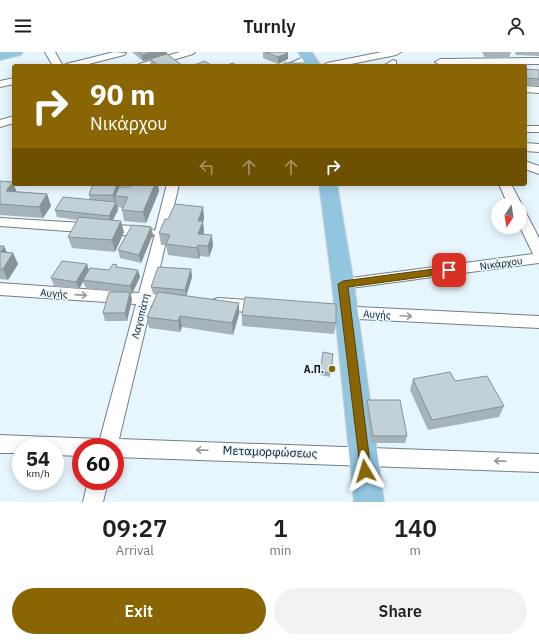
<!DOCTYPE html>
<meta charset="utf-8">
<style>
body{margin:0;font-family:"IBM Plex Sans",sans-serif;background:#f2f2f2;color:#202124;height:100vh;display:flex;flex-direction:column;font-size:15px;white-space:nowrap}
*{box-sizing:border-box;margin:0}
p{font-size:13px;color:#757577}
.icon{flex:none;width:22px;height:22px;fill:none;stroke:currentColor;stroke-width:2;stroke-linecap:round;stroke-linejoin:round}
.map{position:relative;height:450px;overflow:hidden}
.side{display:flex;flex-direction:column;background:#fff;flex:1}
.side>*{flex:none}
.banner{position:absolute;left:12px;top:12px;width:515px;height:122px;border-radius:4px;box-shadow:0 2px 10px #0003;background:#8a6503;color:#fff;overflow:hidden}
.needle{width:26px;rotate:192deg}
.fabs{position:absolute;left:491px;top:146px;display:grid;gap:8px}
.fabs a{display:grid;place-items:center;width:36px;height:36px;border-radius:50%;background:#fff;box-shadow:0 2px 10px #0003;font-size:20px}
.speed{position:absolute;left:12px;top:386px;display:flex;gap:8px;font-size:20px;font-weight:700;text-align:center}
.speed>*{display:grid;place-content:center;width:52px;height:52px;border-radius:50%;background:#fff;box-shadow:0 2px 10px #0003;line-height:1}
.speed small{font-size:10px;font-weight:400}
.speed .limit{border:6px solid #d22;background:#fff;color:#111}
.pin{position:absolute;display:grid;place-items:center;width:34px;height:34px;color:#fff;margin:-17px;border-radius:8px;box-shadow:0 2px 6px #0006}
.me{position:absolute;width:44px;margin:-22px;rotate:353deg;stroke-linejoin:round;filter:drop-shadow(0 0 3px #0008)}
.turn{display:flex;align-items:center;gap:14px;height:84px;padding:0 12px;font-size:18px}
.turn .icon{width:52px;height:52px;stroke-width:2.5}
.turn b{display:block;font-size:28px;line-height:34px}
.lanes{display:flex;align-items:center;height:38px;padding:0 12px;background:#0003;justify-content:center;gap:20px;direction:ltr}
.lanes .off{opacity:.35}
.eta{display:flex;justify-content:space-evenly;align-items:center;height:68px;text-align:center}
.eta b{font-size:24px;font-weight:600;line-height:28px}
.cta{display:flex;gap:8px;margin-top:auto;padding:8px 12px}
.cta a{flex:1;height:46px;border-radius:24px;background:#8a6503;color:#fff;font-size:16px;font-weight:600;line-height:46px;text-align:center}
.cta a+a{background:#f2f2f2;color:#202124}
header{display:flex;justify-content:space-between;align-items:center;height:52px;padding:0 12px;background:#fff;font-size:18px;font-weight:600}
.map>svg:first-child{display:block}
</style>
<header><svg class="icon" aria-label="menu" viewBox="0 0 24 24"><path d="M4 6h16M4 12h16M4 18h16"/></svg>Turnly<svg class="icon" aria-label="person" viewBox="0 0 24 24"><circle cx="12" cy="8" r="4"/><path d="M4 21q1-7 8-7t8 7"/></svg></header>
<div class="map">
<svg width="539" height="450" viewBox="0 0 539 450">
<rect width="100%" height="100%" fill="#e7f5fd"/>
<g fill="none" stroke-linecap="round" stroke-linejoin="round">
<defs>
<g id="street">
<path d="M45 0H55L63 14H53Z"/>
<path d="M114 0 126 1 124 3 81 14H64L66 12Z"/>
<path d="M180 0H195L193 2 152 14H137L139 12Z"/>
<path d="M382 0H401L396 3 341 14H322L327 11Z"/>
<path d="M308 3 313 6 311 8 297 14H284Z"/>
<path d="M539 6V12L440 13 435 10 440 7Z"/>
<path d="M393 8 396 9V13L383 14Z"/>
<path d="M14 26V32L0 35V29Z"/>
<path d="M525 34 539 35V41L525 40Z"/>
<path d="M14 64V71L0 75V68Z"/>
<rect x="525" y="74" width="14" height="6"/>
<path d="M525 91 539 92V100L525 99Z"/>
<path d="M525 109 539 114V122L525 117Z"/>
<path d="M167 132H179L154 242 181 245 183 249 181 253 175 255 151 253 119 387 539 402V420L115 405V395H81V404L55 403V395H21V401H0V383L100 387 136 252 0 243V231L139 241 155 182 149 185 0 174V166L149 175 155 179Z"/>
<path d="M499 132H511L522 153 520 155V153H508Z"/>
<path d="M520 158 525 159 539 186V211L343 237 338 236 335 232 338 228 343 227 533 202 520 175Z"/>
<path d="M218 246 264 249 270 251 272 255 270 259 264 261 218 258 212 256 210 252 212 248Z"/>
<path d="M338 254 539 264V276L338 266 332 264 330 260 332 256Z"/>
<path d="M88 429H108L103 450H83Z"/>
</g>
<g id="primary">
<path d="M0 0H23L21 3 0 8Z"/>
<path d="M298 0H312L321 14H307Z"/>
<path d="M319 132H337L354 232 384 450H354L332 232Z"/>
</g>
</defs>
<!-- street casing -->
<use href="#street" stroke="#727f86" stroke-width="2"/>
<!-- primary casing -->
<use href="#primary" stroke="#d0d1d2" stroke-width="2"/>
<!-- street -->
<use href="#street" fill="#fff" fill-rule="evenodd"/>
<!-- primary -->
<use href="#primary" fill="#91c5e0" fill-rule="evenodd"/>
</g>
<!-- wall -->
<g fill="#a7b3ba">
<path d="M132 0H167V2L183 14H151L150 7 143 9Z"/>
<path d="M263 0H287L288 1V7L278 12 263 6Z"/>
<path d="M482 0H511L509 6H485Z"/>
<path d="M515 0H539V4L516 3Z"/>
<path d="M525 17 539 18V34L525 33Z"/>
<path d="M0 129 17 140 47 142 51 154 43 166 0 163Z"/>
<path d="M93 132H122L121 135 159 139 146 171 124 169 122 158 123 156 118 155V158L113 168 124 180 115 200 72 196 68 185 78 168 57 165 55 158 90 148 89 143Z"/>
<path d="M203 155 204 166 203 170 204 180 203 182 213 194 209 205 200 204 199 207 168 203 166 193H161L159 181 168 167Z"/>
<path d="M153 182 141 211 120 206 118 198Z"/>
<path d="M0 194 7 200 13 201 18 212 8 228 0 227Z"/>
<path d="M87 212 89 218H109L117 213V215L138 218 140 225 132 242H131L132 248 127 269H105L103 261 115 240 86 236 83 230 79 237 54 234 51 226Z"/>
<path d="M191 217 192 225 186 244 239 251V262L233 283 182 275 180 280 149 276 147 265 156 243 153 242 151 235Z"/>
<path d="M242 263 336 271 334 282 242 274Z"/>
<path d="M333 302 330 325 320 323V320Z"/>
<path d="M413 327 455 329 504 354 499 365 428 378 410 338Z"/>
<path d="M367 348 407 384 405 391H371L366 355Z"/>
</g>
<!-- shaded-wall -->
<g fill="#889297">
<path d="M153 0H167V3L143 9 142 3Z"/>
<path d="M288 1V7L278 12V5Z"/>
<path d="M13 130 17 141 6 139Z"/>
<path d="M117 132H122L117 144H115L116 149 115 151 113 143Z"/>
<path d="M155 132H158L159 139 146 171 143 160Z"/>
<path d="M47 142 51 154 43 166 39 155Z"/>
<path d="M116 150 118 158 111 171 109 164Z"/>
<path d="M203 155 204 166 203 170 204 180 199 193 198 182V169Z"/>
<path d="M121 169 124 180 115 200 112 188Z"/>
<path d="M151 175 153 182 141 211 139 203Z"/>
<path d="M212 183 213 194 209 205 208 194Z"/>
<path d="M198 193 200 204 199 207 197 196Z"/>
<path d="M4 194 9 206 1 200Z"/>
<path d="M13 201 18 212 8 228 3 217Z"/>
<path d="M87 212 89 220 83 228V230L79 237 76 230Z"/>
<path d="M191 217 192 225 186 245 185 238Z"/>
<path d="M138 218 140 225 132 242 130 234Z"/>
<path d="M130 240 132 248 127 269 125 261Z"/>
<path d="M239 251V262L233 283 232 271Z"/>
<path d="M180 264 182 275 180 280 178 269Z"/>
</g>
<!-- building -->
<g fill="#c2d0d8" stroke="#889297">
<path d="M139 0H153L142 3Z"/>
<path d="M265 0H287L288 1 278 5Z"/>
<path d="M167 2 183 14H159L150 7Z"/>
<path d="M205 9 212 14H196L194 13Z"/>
<path d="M233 11 238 14H224Z"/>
<rect x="284" y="11" width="20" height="3"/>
<path d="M525 17 539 18V27L525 26Z"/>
<path d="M0 129 13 130 6 139 47 142 39 155 0 152Z"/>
<path d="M93 132H117L113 143H89Z"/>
<path d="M132 132H155L143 160 122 158 128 145 115 144 119 135H130Z"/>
<path d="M63 145 116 150 109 164 55 158Z"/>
<path d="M175 152 203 155 198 169H203L198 182 212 183 208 194 198 193 197 196 166 192 170 183 159 181 165 167H168Z"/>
<path d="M79 165 121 169 112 188 68 185Z"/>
<path d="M132 173 151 175 139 203 118 198Z"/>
<path d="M0 194H4L1 200 13 201 3 217H0Z"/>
<path d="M62 209 87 212 76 230 51 226Z"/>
<path d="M113 212 117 213 116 215 138 218 130 234 83 228 90 216 109 218Z"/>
<path d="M158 215 191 217 185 238 151 235Z"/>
<path d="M109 240H130L125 261H103Z"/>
<path d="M158 240 239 251 232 271 180 264 178 269 147 265Z"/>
<path d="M245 245 336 252V271L242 263Z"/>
<path d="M323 300 333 302 331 321 320 320Z"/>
<path d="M450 320 455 329 487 324 504 354 432 368 413 327Z"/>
<path d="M367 348H400L407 384H373Z"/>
</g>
<!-- one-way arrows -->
<defs><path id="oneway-shaft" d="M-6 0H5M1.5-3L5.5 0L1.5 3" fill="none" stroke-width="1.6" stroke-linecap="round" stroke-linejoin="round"/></defs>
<g stroke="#969899">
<use href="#oneway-shaft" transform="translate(81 243) rotate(4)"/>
<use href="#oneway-shaft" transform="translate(406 264) rotate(3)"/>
<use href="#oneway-shaft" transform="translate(202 398) rotate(-178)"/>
<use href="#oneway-shaft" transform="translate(500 409) rotate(-178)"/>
</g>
<!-- route -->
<path fill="#8a6503" stroke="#5a4202" d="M449 215 453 218 452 221 348 235 371 419 369 423 365 425 361 423 338 232 343 229Z"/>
<!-- markers -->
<circle fill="#8a6503" stroke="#e7f5fd" stroke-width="1.5" cx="332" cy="317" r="4"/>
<g text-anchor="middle" stroke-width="3" stroke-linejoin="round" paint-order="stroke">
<!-- street labels -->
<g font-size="10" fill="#151a1d" stroke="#e7f5fd">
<text transform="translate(501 211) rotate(-8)" y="4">Νικάρχου</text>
<text transform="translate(54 241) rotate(4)" y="4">Αυγής</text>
<text transform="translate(377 262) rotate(3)" y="4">Αυγής</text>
<text transform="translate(140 264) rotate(-76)" y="4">Λαγοπάτη</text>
</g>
<!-- poi labels -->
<g font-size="10" font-weight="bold" fill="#151a1d" stroke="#e7f5fd" text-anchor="end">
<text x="324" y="321">Α.Π.</text>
</g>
<!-- near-street labels -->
<g font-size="12" fill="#151a1d" stroke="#e7f5fd">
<text transform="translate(270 400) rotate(2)" y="4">Μεταμορφώσεως</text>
</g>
</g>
</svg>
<div class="fabs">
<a><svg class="needle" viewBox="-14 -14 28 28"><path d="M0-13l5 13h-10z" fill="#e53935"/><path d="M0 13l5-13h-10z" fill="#757577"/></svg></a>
</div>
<div class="speed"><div>54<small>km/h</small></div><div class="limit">60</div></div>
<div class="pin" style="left:449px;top:218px;background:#d93025"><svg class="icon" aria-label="arrive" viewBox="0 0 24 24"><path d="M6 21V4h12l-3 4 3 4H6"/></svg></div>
<svg class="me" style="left:365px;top:419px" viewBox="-20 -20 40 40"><path d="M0-17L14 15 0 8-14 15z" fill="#8a6503" stroke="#fff" stroke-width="4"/></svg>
<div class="banner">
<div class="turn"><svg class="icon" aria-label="right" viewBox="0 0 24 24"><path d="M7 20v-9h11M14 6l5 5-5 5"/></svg><div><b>90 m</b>Νικάρχου</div></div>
<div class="lanes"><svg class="icon off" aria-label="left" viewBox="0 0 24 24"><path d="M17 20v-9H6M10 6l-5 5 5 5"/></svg><svg class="icon off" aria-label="ahead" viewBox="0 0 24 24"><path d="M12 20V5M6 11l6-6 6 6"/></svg><svg class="icon off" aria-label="ahead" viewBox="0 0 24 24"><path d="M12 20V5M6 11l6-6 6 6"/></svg><svg class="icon" aria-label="right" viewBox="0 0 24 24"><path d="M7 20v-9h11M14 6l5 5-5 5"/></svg></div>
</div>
</div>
<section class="side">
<div class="eta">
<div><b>09:27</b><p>Arrival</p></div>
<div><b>1</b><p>min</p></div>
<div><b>140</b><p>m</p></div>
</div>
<div class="cta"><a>Exit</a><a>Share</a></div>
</section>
